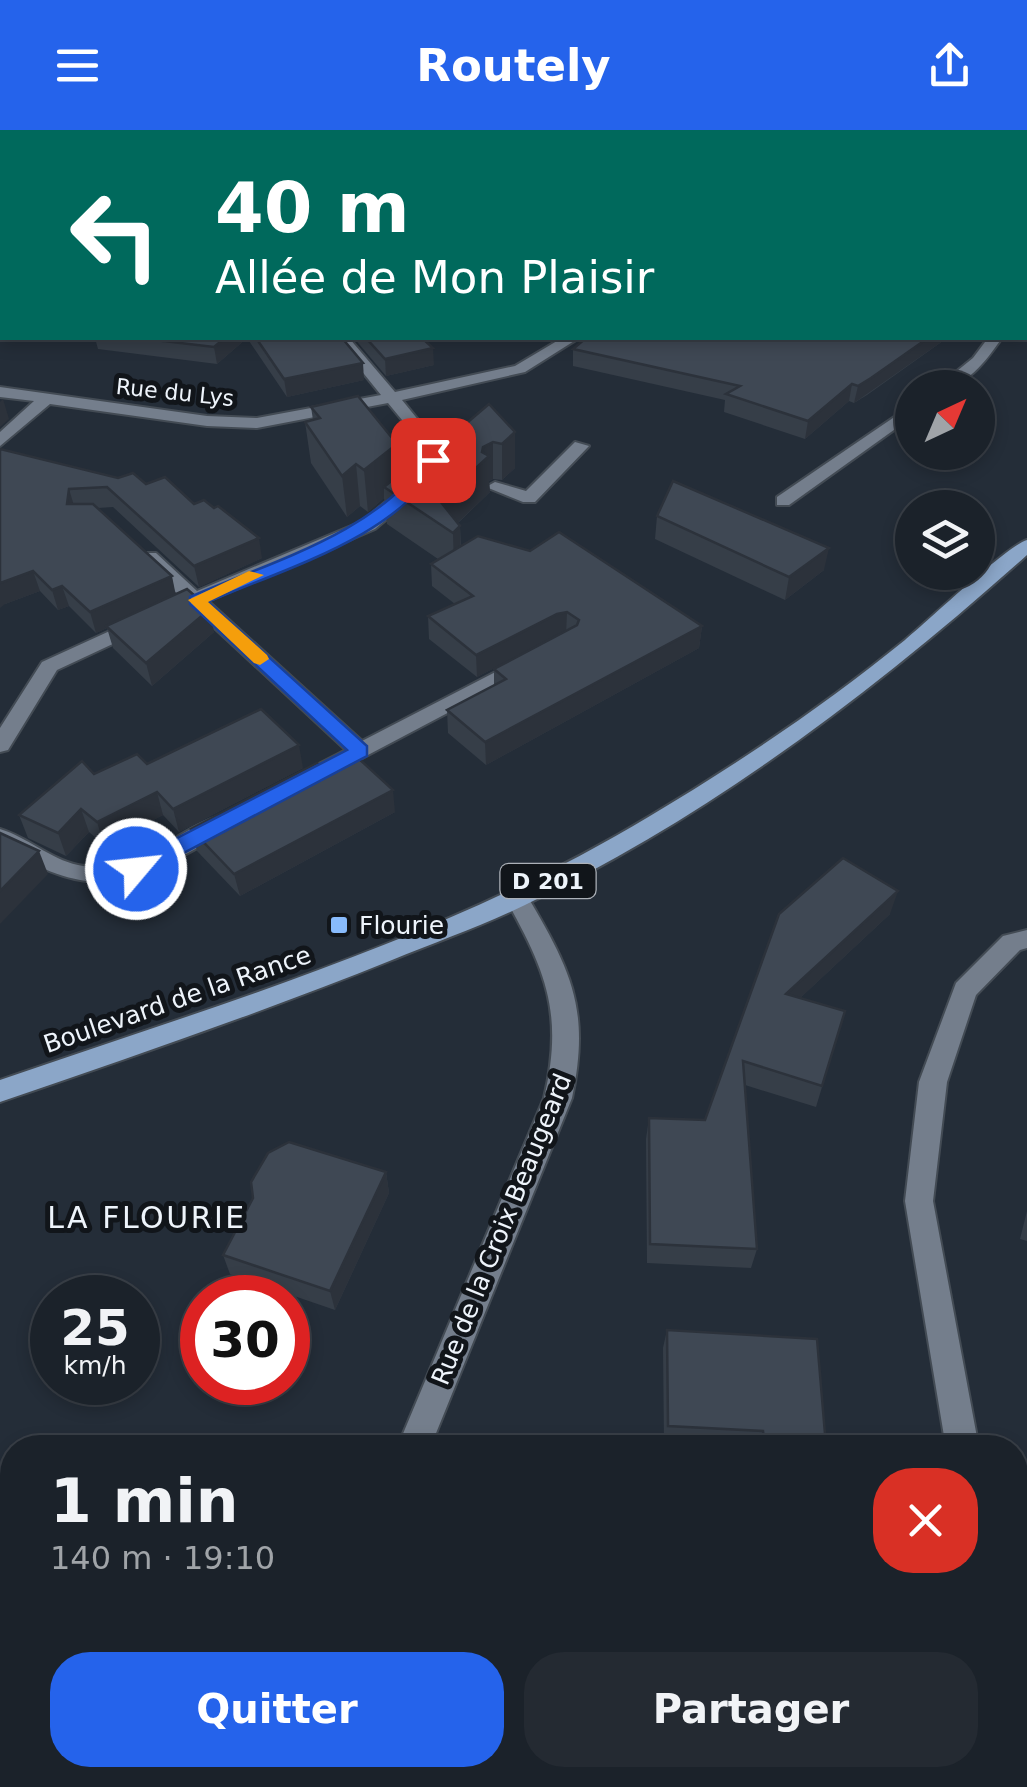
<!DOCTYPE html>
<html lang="fr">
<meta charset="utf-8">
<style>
body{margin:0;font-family:"DejaVu Sans",sans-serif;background:#242a32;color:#f1f3f6;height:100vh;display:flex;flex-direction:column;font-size:38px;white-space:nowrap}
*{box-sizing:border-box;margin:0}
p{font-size:32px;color:#a0a4a8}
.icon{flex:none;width:55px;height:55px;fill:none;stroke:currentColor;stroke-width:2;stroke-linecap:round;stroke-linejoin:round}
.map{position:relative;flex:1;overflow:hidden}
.side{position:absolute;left:0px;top:1305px;width:1028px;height:352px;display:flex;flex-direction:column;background:#1b222a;border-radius:40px 40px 0 0;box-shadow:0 5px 15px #0003,0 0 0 2px #393f47}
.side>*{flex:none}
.banner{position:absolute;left:0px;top:0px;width:1028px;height:210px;box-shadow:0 5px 15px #0003,0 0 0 2px #393f47;background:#00695c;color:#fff;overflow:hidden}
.needle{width:65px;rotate:44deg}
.buttons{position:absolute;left:895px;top:240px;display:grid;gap:20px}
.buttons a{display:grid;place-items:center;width:100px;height:100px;border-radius:50%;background:#1b222a;box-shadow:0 5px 15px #0003,0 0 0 2px #393f47;font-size:50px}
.speed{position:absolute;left:30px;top:1145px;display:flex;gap:20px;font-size:50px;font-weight:700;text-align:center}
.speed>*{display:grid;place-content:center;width:130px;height:130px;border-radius:50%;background:#1b222a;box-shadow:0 5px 15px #0003,0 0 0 2px #393f47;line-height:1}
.speed small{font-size:25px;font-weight:400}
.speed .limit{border:15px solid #d22;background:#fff;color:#111}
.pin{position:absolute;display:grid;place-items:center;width:85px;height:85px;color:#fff;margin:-42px;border-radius:20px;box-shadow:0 5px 15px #0006}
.me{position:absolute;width:110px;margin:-55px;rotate:62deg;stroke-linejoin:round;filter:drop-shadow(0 0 8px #0008)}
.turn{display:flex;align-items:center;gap:35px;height:210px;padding:0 50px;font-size:45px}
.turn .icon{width:130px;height:130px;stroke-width:2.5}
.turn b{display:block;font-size:70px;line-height:85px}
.round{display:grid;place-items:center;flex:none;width:105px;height:105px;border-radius:40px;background:#242a32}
.head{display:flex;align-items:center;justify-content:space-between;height:170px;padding:0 50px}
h1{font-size:60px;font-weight:800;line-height:75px}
.cta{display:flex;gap:20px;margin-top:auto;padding:20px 50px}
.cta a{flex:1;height:115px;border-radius:40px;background:#2563eb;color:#fff;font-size:40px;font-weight:800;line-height:115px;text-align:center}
.cta a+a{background:#242a32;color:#f1f3f6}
header{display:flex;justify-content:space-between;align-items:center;height:130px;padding:0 50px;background:#2563eb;color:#fff;font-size:45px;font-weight:800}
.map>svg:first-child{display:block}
</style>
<header><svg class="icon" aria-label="menu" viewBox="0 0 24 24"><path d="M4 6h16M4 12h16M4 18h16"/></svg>Routely<svg class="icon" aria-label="share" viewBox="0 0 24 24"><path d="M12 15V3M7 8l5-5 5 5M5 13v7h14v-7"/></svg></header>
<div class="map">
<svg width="1027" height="1657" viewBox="0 0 1027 1657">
<rect width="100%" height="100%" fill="#242d38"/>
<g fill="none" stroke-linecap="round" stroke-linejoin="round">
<defs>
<g id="minor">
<path d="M418 0H431L433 2H420Z"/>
<rect x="1025" y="19" width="2" height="8"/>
<rect x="1025" y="136" width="2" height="9"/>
<path d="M1025 158H1027L1025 169Z"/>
<path d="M335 208H349L395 262 515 236 562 208H579L525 242 402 270 442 319 427 355 375 399 208 471 362 611 517 531H531V539L294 664 283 656 286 651 346 620 192 477 57 540 8 620 0 622V598L42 532 182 468 142 431V423H156L197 461 363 391 413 349 426 319 388 273 257 298 207 296 50 274 0 316V302L34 271 0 267V257L207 286 257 288 381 265Z"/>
<path d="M988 208H1002C985 232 967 258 936 258L973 228Z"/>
<path d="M912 275V287L789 375H777V367Z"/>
<path d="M575 312 589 316 535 372H523L486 357 495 352 526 361Z"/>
<path d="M223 685 231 687 234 693 231 699C133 754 105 776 0 717V699C27 707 50 729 78 735 136 748 173 700 223 685Z"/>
<path d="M517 759 525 762C570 839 591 877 572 968L430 1318H397L544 968C564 884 546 841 505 768Z"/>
<path d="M1027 800V818L1020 820 976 865 947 952 933 1071 979 1318H946L905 1071 919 952 956 853 1003 806Z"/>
<path d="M0 1405 12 1410V1445L0 1440Z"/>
<path d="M1015 1480 1027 1482V1518L1015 1516Z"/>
<path d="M1015 1517 1027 1522V1610L1015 1605Z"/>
<path d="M215 1645H257L252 1657H210Z"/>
</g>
<path id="major" d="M1027 410V425C875 561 710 686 525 775 482 796 436 812 392 830 263 882 131 927 0 972V950C220 874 450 807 650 686 739 633 825 575 905 510 928 491 1007 416 1027 410Z"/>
</defs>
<!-- minor casing -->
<use href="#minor" stroke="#434b54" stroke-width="4"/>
<!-- major casing -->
<use href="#major" stroke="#434b54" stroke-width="4"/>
<!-- minor -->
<use href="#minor" fill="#747e8c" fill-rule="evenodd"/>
<!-- major -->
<use href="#major" fill="#8ba6c8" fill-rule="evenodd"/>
</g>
<!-- wall -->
<g fill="#363e48">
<path d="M0 0H330L329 2H2V119H0Z"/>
<path d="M95 208H342L364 250 287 267 247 208 217 234 98 219Z"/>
<path d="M354 208H422L434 235 386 246Z"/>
<path d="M586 208H947L867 265 854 273 849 271 805 309 724 282 725 270 573 236V219Z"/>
<path d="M489 274 515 338 502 350 493 349 489 351 490 362 458 393 460 396 461 416 702 496 699 518 486 635 448 603 447 580 494 556V539L500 535 477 547 429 509 428 486 455 474 432 456 431 434 438 429 387 394 384 368 368 382 360 376 347 387 311 333 305 292 313 290 311 277 397 314 399 344 414 338Z"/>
<path d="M0 319 118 348 146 354 194 374 262 428 199 457 113 377 98 378 176 464 214 502 152 556 113 518 107 498 96 503 69 476 58 480 40 461 5 474Z"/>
<path d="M657 386 824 440 785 470 655 409Z"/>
<path d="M147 634 303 638 179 702 163 685 104 715 89 702 66 726 28 708 19 685 94 644Z"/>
<path d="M327 642 395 682 240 766 197 721 191 699Z"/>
<path d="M779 784H890L800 868 845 881 816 977 745 955 757 1119 751 1138 647 1133 646 1009 649 988 705 990Z"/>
<path d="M386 1042 389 1063 335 1180 230 1144 223 1125Z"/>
<path d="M1027 1081V1111L1020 1109Z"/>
<path d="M667 1200 825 1304 820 1314V1318H756L664 1312 663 1218Z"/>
</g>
<!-- shaded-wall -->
<g fill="#2c323b">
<path d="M225 208H247L217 234 214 217Z"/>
<path d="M928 208H947L854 273 858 256Z"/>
<path d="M433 218 434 235 386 246 385 229Z"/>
<path d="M363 233 364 250 287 267 284 249Z"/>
<path d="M852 254 849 271 805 309 808 291Z"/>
<path d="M3 269 9 289 0 297V272Z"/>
<path d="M515 302V338L502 350V314Z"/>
<path d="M493 312V349L489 351 490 362 449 401 440 371 482 322 483 317Z"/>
<path d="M397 314 400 355 384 357V368L368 382 364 340Z"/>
<path d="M356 334 360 376 347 387 342 346Z"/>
<path d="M69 359 75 379 67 374Z"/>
<path d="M460 396 461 433 454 440 453 403Z"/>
<path d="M259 408 262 428 199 457 194 436Z"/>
<path d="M829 418 824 440 785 470 789 447Z"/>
<path d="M33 441 40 461 5 474 0 478V453Z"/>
<path d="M172 446 176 466 96 503 90 482Z"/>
<path d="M62 456 69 476 58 480 52 460Z"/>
<path d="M210 479 214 502 152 556 146 533Z"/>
<path d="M567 482 566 505 556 506 477 547 476 525 557 484Z"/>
<path d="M702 496 699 518 486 635 485 612Z"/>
<path d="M299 615 303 638 179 702 173 679Z"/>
<path d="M393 660 395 682 240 766 234 744Z"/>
<path d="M157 662 163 685 104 715 97 692Z"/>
<path d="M81 679 89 702 66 726 58 703Z"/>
<path d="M39 721 48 744 0 794V761Z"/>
<path d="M898 761 890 784 781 886 786 864Z"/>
<path d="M386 1042 389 1063 335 1180 330 1161Z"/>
<path d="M161 1645H187L178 1657H152Z"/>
</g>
<!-- building -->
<g fill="#3f4854" stroke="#2c323b" stroke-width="2.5">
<path d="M0 0H326V2H2V104H0Z"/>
<path d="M437 0H928L927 2H433Z"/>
<path d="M138 208H225L214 217Z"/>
<path d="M256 208H342L363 233 284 249Z"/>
<path d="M366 208H422L433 218 385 229Z"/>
<path d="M586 208H928L871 248 858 256 852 254 808 291 726 264 740 256 573 219Z"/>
<path d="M358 266 397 314 364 340 356 334 342 346 305 292 320 288 311 277Z"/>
<path d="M489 274 515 302 502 314 493 312 483 317 482 322 489 326 440 371 460 396 453 403 384 357 411 335 414 338Z"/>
<path d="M0 319 118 348 133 343 146 354 165 347 194 374 204 370 214 378 218 376 259 408 194 436 107 357 69 359 67 374H93L172 446 90 482 62 456 52 460 33 441 0 453Z"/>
<path d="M673 351 829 418 789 447 657 386Z"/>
<path d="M559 402 702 496 485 612 447 580 506 549 494 539 577 495 579 490 567 482 557 484 476 525 428 486 473 466 431 434 478 406 530 421Z"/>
<path d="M187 459 210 479 146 533 106 496Z"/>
<path d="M261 579 299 615 173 679 157 662 97 692 81 679 58 703 19 685 82 631 94 644 137 624 147 634Z"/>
<path d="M357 627 393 660 234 744 191 699 317 633 327 642Z"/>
<path d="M0 703 39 721 0 761Z"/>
<path d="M843 728 898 761 786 864 845 881 822 956 743 931 757 1119 650 1114 649 988 705 990 779 784Z"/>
<path d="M289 1012 386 1042 330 1161 223 1125 253 1068 251 1052 268 1023Z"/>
<path d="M667 1200 817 1209 825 1304 818 1305 820 1318H765L763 1301 668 1296Z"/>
<path d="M0 1499 12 1505V1645H161L152 1657H0Z"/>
</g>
<!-- route -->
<path fill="#2563eb" stroke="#184099" stroke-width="2.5" d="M433 325 441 330C399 407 285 438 208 472L367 616V626L144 744H129L126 739 129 733 347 620 190 474V467C270 432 380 402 428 326Z"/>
<!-- slow -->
<path fill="#f59e0b" d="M249 441 264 445 208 472 267 525 269 529 260 535 254 533 188 470Z"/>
<!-- markers -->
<rect fill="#88bbfc" stroke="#11151a" stroke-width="4" x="329" y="785" width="20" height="20" rx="5"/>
<g text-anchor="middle" stroke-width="10" stroke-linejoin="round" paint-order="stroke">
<!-- far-street labels -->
<g font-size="22" fill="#eef4fb" stroke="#11151a">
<text transform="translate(175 262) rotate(6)" y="8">Rue du Lys</text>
</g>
<!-- shield labels -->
<rect fill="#11151a" stroke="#acb1b8" stroke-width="2.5" x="500.5" y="734" width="95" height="34" rx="8"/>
<g font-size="22" font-weight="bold" fill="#eef4fb">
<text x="548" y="759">D 201</text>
</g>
<!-- poi labels -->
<g font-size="25" fill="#eef4fb" stroke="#11151a" text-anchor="start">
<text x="359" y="804">Flourie</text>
</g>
<!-- street labels -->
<g font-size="25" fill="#eef4fb" stroke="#11151a">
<text transform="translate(177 869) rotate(-19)" y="9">Boulevard de la Rance</text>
<text transform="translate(501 1099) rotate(-68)" y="9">Rue de la Croix Beaugeard</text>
</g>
<!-- quarter labels -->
<g font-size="30" letter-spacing="2.5" fill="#eef4fb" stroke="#11151a">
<text x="147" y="1098">LA FLOURIE</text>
</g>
</g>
</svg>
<div class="buttons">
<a><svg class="needle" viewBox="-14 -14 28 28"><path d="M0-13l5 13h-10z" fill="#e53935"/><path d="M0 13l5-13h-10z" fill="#a0a4a8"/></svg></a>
<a><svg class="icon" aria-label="layers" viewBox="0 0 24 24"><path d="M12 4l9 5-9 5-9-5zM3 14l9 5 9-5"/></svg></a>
</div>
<div class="speed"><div>25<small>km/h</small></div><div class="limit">30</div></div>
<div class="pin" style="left:433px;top:330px;background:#d93025"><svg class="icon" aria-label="arrive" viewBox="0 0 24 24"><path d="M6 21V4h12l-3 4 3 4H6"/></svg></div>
<svg class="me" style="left:136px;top:739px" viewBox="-20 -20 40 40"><circle r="17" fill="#2563eb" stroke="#fff" stroke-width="3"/><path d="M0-11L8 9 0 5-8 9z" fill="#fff"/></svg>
<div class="banner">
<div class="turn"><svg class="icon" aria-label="left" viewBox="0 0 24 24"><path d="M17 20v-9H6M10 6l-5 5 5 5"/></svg><div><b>40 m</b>Allée de Mon Plaisir</div></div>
</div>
<section class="side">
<div class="head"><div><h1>1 min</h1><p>140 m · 19:10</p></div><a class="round" style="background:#d93025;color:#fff"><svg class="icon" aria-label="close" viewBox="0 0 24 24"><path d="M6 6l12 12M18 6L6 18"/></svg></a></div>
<div class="cta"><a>Quitter</a><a>Partager</a></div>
</section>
</div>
